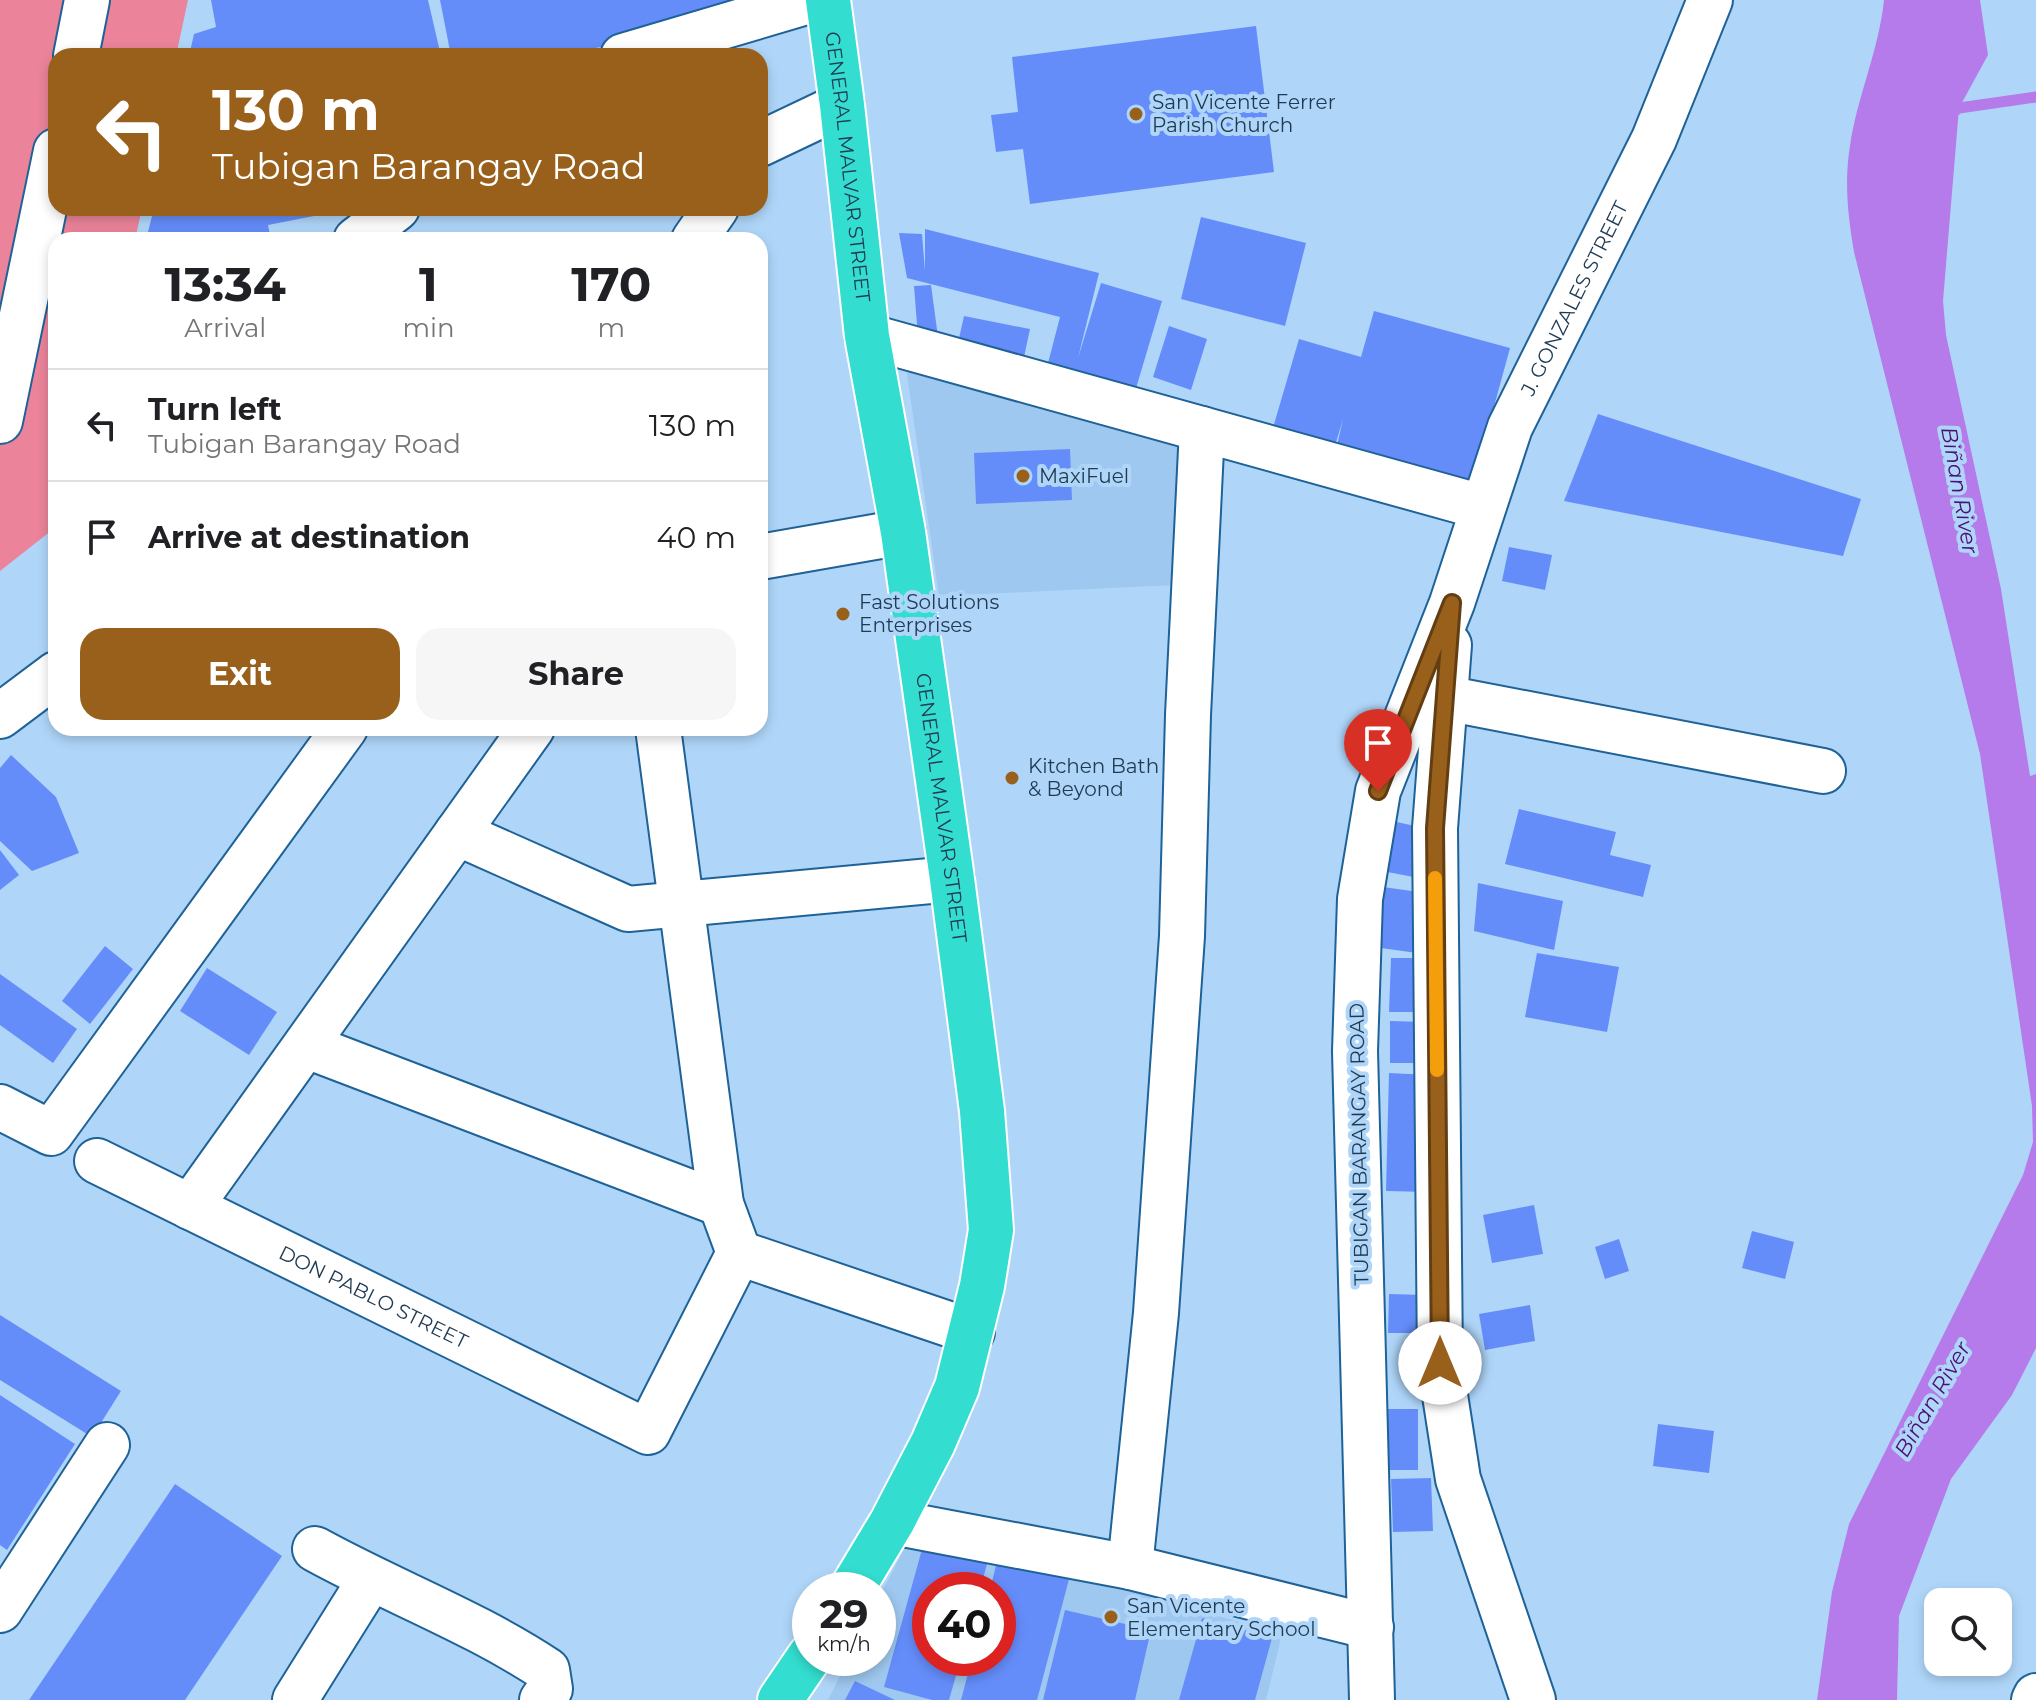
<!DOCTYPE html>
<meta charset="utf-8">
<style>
body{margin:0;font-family:Montserrat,sans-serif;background:#f6f6f6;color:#202124;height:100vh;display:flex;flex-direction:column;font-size:30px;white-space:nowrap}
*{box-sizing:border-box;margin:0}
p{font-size:26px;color:#757577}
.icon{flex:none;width:44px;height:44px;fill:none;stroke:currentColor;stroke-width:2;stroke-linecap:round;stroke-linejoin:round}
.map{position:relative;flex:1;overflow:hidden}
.details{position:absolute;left:48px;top:232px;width:720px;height:504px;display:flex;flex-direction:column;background:#fff;border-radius:24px;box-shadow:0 4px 12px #0003}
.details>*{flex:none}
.hud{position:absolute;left:48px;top:48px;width:720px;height:168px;border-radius:24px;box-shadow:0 4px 12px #0003;background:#98601b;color:#fff;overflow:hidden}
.buttons{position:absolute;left:1924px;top:1588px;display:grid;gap:16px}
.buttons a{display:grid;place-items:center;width:88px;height:88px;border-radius:16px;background:#fff;box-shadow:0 4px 12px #0003;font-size:40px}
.speed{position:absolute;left:792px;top:1572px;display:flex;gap:16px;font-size:40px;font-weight:700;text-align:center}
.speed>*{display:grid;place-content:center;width:104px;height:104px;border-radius:50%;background:#fff;box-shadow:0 4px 12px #0003;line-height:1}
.speed small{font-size:20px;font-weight:400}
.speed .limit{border:12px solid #d22;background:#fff;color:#111}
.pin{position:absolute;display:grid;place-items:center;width:68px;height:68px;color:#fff;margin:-82px -34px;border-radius:50% 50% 50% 0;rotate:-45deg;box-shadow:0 0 8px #0007}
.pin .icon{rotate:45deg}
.me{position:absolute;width:88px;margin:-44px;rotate:0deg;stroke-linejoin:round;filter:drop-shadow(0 0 6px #0008)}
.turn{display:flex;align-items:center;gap:28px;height:168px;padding:0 32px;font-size:36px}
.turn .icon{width:104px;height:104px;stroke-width:2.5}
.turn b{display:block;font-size:56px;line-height:68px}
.eta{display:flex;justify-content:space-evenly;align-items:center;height:136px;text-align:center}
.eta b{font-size:48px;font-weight:700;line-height:56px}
.button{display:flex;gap:16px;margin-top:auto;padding:16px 32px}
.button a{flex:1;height:92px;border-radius:24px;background:#98601b;color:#fff;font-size:32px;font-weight:700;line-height:92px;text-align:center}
.button a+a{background:#f6f6f6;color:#202124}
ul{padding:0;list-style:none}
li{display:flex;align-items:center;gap:24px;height:112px;padding:0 32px;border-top:2px solid #e0e0e0}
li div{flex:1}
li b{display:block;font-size:30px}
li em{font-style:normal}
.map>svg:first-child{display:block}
</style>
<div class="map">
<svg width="2036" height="1700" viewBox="0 0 2036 1700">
<rect width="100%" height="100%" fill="#afd6f9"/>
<!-- built -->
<g fill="#9ec8ef" fill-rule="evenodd">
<path d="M906 367 1184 444 1174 585 939 596Z"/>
<path d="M914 1529 1282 1634 1266 1700H828L849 1658H878V1600ZM930 1590H998V1658H930Z"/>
</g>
<!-- green -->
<path fill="#eb849b" d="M0 0H188L176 56H56V208H142L135 240H56V527L0 571Z"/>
<!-- water -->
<path fill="#b57beb" d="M1884 0H1980L1988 55 1959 108 1943 301 1946 335 2001 589 2030 776 2036 774V1348L2012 1395 1951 1479 1899 1616 1897 1700H1817L1832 1592 1849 1524 2023 1175 2033 1142 2032 1106 1980 754 1854 252C1848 216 1844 182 1850 146 1857 97 1879 50 1884 0Z"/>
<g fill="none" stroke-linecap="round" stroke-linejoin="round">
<!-- stream -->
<path stroke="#b57beb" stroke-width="11" d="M1948 115 1959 108 2036 97"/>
</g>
<!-- building -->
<g fill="#658dfa">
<path d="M211 0H428L441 56H189L194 34 216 27Z"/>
<path d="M440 0H745L676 31 558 56H451Z"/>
<path d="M1256 26 1274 172 1030 204 1023 149 996 152 991 115 1018 112 1012 57Z"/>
<path d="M154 208H350V209L268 225 271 240H146Z"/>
<path d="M1201 217 1306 243 1285 326 1181 299Z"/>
<path d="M925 229 1099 273 1078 358 1101 283 1162 301 1134 395 1047 367 1060 317 907 278 899 233 922 234 925 271Z"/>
<path d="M931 285 938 337H918L914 286Z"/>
<path d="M1374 311 1510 348 1472 487 1336 450 1343 419 1332 456 1270 438 1299 339 1361 357Z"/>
<path d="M964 316 1030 329 1024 357 958 343Z"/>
<path d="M1169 326 1207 339 1191 390 1153 377Z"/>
<path d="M1598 414 1861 499 1843 556 1564 501Z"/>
<path d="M1070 449 1072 500 976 504 974 453Z"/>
<path d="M1509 547 1552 555 1545 590 1502 581Z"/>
<path d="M11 755 56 797 79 853 32 871 0 841V768Z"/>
<path d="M1519 809 1616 832 1610 855 1651 865 1643 897 1505 864Z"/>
<path d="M1392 821 1429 829 1419 878 1382 871Z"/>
<path d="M0 850 19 875 0 890Z"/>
<path d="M1478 883 1563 901 1554 950 1474 931Z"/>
<path d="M1383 887 1426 893 1417 953 1374 947Z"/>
<path d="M105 946 133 969 90 1024 62 1001Z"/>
<path d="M1537 953 1619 967 1607 1032 1525 1017Z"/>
<path d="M1391 958H1428L1426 1012H1389Z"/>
<path d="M207 968 277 1012 249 1055 180 1011Z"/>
<path d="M0 974 77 1029 53 1063 0 1025Z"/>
<path d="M1390 1021 1427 1022 1426 1063H1390Z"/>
<path d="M1389 1073 1429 1075 1428 1192 1386 1191Z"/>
<path d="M1534 1205 1543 1254 1492 1263 1483 1215Z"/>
<path d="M1752 1231 1794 1242 1785 1279 1742 1268Z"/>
<path d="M1619 1239 1629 1271 1605 1279 1595 1247Z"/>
<path d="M1389 1294 1425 1295V1333H1388Z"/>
<path d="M1530 1305 1535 1341 1485 1350 1479 1314Z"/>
<path d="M0 1315 121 1391 92 1437 0 1380Z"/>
<path d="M0 1395 75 1444 7 1550 0 1545Z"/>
<rect x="1382" y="1409" width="36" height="61"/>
<path d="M1658 1424 1714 1431 1709 1473 1653 1466Z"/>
<path d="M1431 1478 1433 1531 1393 1532 1391 1479Z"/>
<path d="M175 1484 282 1556 185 1700H29Z"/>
<path d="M927 1531 991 1549 980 1590H930V1658H961L949 1700H932L884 1687Z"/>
<path d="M1000 1549 1072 1568 1037 1700H961L972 1658H998V1590H990Z"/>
<path d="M1065 1610 1151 1630 1135 1700H1043Z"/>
<path d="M1202 1618 1272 1638 1255 1700H1179Z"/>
<path d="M855 1681 895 1700H845Z"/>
</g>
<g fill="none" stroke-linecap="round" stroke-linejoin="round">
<defs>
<g id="minor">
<path d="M76 56 87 0"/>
<path d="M623 56 813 0"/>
<path d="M760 144 842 105"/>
<path d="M356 240 397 208"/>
<path d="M694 240 716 208"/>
<path d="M867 336 1482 507"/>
<path d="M0 421 56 151"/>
<path d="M760 557 903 532"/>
<path d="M1449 645 1435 828 1440 1363 1458 1479 1533 1700"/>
<path d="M1445 698 1823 771"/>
<path d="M0 716 56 674"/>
<path d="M457 833 628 909 952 879"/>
<path d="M307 1046 721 1204"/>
<path d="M0 1107 51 1133 345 728"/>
<path id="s1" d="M97 1161 648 1432 739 1253 721 1204 658 728"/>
<path d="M190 1207 532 728"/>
<path d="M739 1253 972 1332"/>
<path d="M892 1522 1130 1567 1371 1627"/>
<path d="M315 1549C391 1591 475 1622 547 1670L550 1689 542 1700"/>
<path d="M1130 1567 1156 1313 1182 936 1188 715 1202 429"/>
<path d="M0 1610 107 1445"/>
<path d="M295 1700 370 1580"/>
<path id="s2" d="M1372 1700 1355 1051 1360 899 1378 791 1452 603 1510 427 1654 139 1710 0"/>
<path d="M2034 1700 2036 1696"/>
</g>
<g id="highway">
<path id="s3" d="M828 0 842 105 867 336 903 532 952 879 982 1111 991 1230 982 1286 957 1387 933 1443 892 1522 851 1590"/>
<path d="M780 1700 810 1656"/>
</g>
</defs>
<!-- minor casing -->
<use href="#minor" stroke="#1f6297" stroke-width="48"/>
<!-- highway casing -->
<use href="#highway" stroke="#fff" stroke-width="48"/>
<!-- minor -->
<use href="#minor" stroke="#fff" stroke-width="44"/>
<!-- highway -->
<use href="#highway" stroke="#33ded0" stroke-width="44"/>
</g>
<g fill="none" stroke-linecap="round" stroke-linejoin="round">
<defs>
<path id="route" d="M1378 791 1452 603 1435 828 1440 1363"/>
</defs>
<!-- route casing -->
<use href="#route" stroke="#633e12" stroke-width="20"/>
<!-- route -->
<use href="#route" stroke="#98601b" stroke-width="14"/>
<!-- slow -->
<path stroke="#f59e0b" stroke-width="14" d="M1435 878 1437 1070"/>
</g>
<!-- markers -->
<g fill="#98601b" stroke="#afd6f9" stroke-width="3">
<circle cx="1136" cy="114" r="8"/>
<circle cx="1023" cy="476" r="8"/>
<circle cx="843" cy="614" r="8"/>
<circle cx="1012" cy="778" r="8"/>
<circle cx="1111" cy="1617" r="8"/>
</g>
<g text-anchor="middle" stroke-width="8" stroke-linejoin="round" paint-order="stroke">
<!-- poi labels -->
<g font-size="20" fill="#1f3a52" stroke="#afd6f9" text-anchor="start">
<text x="1152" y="109">San Vicente Ferrer<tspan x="1152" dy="23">Parish Church</tspan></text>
<text x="1039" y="483">MaxiFuel</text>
<text x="859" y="609">Fast Solutions<tspan x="859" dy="23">Enterprises</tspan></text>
<text x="1028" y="773">Kitchen Bath<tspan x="1028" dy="23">&amp; Beyond</tspan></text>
<text x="1127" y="1613">San Vicente<tspan x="1127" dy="23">Elementary School</tspan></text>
</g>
<!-- street labels -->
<g font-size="20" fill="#1f3a52" stroke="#afd6f9">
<text dy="7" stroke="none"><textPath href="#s3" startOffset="168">GENERAL MALVAR STREET</textPath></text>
<text dy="7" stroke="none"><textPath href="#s2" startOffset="1442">J. GONZALES STREET</textPath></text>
<text dy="7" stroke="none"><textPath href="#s3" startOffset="816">GENERAL MALVAR STREET</textPath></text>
<text transform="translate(1359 1144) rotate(-91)" y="7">TUBIGAN BARANGAY ROAD</text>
<text dy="7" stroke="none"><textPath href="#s1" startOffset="308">DON PABLO STREET</textPath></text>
</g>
<!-- water labels -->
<g font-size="22" font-style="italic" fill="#4d0f75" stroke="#afd6f9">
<text transform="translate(1960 490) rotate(80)" y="8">Biñan River</text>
<text transform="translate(1932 1399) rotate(-60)" y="8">Biñan River</text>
</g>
</g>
</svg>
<div class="buttons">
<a><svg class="icon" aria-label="search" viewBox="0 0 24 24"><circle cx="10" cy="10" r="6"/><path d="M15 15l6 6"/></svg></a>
</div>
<div class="speed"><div>29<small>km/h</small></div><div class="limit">40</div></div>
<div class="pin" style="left:1378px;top:791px;background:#d93025"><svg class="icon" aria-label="arrive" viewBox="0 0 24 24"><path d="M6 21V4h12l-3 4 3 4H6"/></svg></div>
<svg class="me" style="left:1440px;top:1363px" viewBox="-20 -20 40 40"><circle r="19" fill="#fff"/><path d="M0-13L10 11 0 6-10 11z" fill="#98601b"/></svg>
<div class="hud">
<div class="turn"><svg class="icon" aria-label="left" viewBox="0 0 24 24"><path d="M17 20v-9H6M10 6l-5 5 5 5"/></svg><div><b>130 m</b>Tubigan Barangay Road</div></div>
</div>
<section class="details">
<div class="eta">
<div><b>13:34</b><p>Arrival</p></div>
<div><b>1</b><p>min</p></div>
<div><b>170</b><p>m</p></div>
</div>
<ul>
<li><svg class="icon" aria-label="left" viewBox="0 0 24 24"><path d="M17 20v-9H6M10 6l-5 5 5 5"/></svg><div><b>Turn left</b><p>Tubigan Barangay Road</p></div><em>130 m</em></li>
<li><svg class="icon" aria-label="arrive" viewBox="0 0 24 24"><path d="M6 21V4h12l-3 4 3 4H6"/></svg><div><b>Arrive at destination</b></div><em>40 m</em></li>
</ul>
<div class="button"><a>Exit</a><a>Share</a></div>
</section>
</div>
